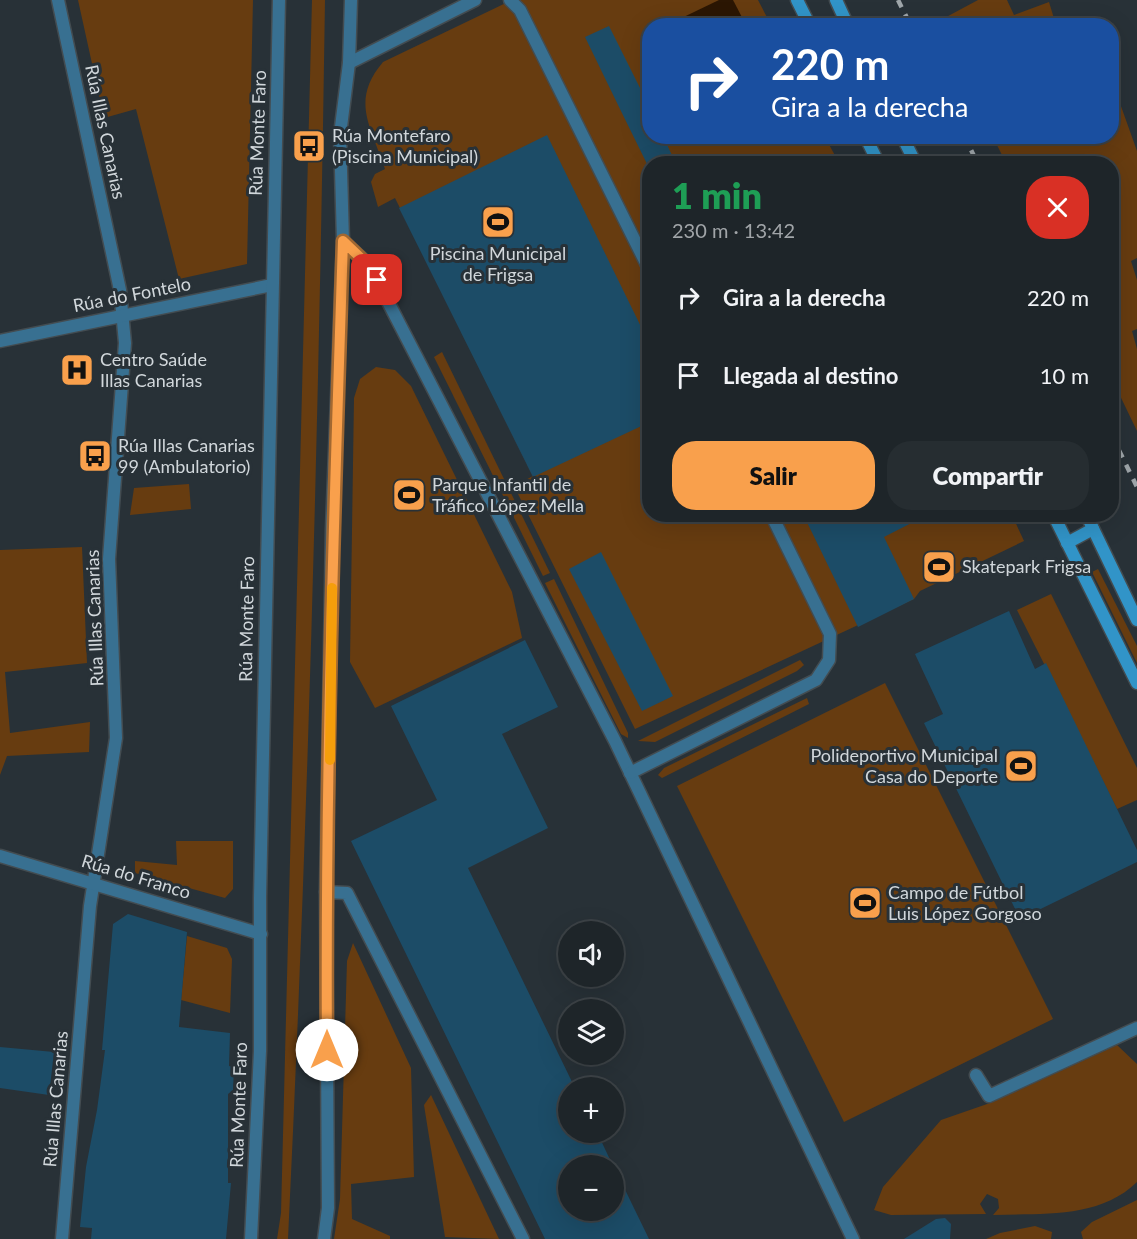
<!DOCTYPE html>
<html lang="es">
<meta charset="utf-8">
<style>
body{margin:0;font-family:Lato,sans-serif;background:#262d31;color:#f1f3f6;height:100vh;display:flex;flex-direction:column;font-size:22px;white-space:nowrap}
*{box-sizing:border-box;margin:0}
p{font-size:20px;color:#a1a5a8}
.icon{flex:none;width:33px;height:33px;fill:none;stroke:currentColor;stroke-width:2;stroke-linecap:round;stroke-linejoin:round}
.map{position:relative;flex:1;overflow:hidden}
.sheet{position:absolute;left:642px;top:156px;width:477px;height:366px;display:flex;flex-direction:column;background:#1e2529;border-radius:24px;box-shadow:0 6px 24px #0002,0 0 0 2px #3c4246}
.sheet>*{flex:none}
.guide{position:absolute;left:642px;top:18px;width:477px;height:126px;border-radius:24px;box-shadow:0 6px 24px #0002,0 0 0 2px #3c4246;background:#1a4fa0;color:#fff;overflow:hidden}
.tools{position:absolute;left:558px;top:921px;display:grid;gap:12px}
.tools a{display:grid;place-items:center;width:66px;height:66px;border-radius:50%;background:#1e2529;box-shadow:0 6px 24px #0002,0 0 0 2px #3c4246;font-size:30px}
.pin{position:absolute;display:grid;place-items:center;width:51px;height:51px;color:#fff;margin:-26px;border-radius:12px;box-shadow:0 3px 9px #0006}
.me{position:absolute;width:66px;margin:-33px;rotate:0deg;stroke-linejoin:round;filter:drop-shadow(0 0 4px #0008)}
.turn{display:flex;align-items:center;gap:21px;height:126px;padding:0 30px;font-size:27px}
.turn .icon{width:78px;height:78px;stroke-width:2.5}
.turn b{display:block;font-size:42px;line-height:51px}
.round{display:grid;place-items:center;flex:none;width:63px;height:63px;border-radius:24px;background:#262d31}
.headline{display:flex;align-items:center;justify-content:space-between;height:102px;padding:0 30px}
h1{font-size:36px;font-weight:800;line-height:45px;color:#1e9e55}
.primary-button{display:flex;gap:12px;margin-top:auto;padding:12px 30px}
.primary-button a{flex:1;height:69px;border-radius:24px;background:#f9a04c;color:#111;font-size:24px;font-weight:800;line-height:69px;text-align:center}
.primary-button a+a{background:#262d31;color:#f1f3f6}
ul{padding:0;list-style:none}
li{display:flex;align-items:center;gap:18px;height:78px;padding:0 30px}
li div{flex:1}
li b{display:block;font-size:22px}
li em{font-style:normal}
.map>svg:first-child{display:block}
</style>
<div class="map">
<svg width="1137" height="1239" viewBox="0 0 1137 1239">
<rect width="100%" height="100%" fill="#283137"/>
<!-- green -->
<g fill="#673c10">
<path d="M78 0H253L247 264 179 279 136 109 104 118Z"/>
<path d="M312 0H325C319 413 308 826 288 1239H277L281 1213Z"/>
<path d="M512 0H758L771 25 650 26V136L825 137 839 163 650 164V514L1012 515 1024 541 920 591 914 599 635 729 514 486 533 476 395 198 378 207 371 182 375 174 385 169C371 126 350 101 383 62Z"/>
<path d="M978 0H1007L1014 15 1049 2 1056 25H939L937 22Z"/>
<path d="M1112 81 1137 151V258L1131 261 1137 280V329L1132 331 1137 349V431L1112 379V164L1006 163 993 137 1112 136Z"/>
<path d="M442 352 550 573 543 576 434 357Z"/>
<path d="M376 367 395 370 411 386 512 592 522 638 375 708 350 662 354 398 360 379Z"/>
<path d="M189 484 191 509 130 515 134 488Z"/>
<path d="M82 547 87 663 5 672 10 733 90 722 89 752 7 756 0 775V550Z"/>
<path d="M1098 569 1137 646V663L1092 572Z"/>
<path d="M554 579 628 733V738L621 734 545 583Z"/>
<path d="M1051 594 1137 768V800L1117 809 1017 610Z"/>
<path d="M800 660 804 665 797 671 655 742 638 741Z"/>
<path d="M885 683 1053 1019 844 1122 677 786Z"/>
<path d="M807 698 809 704 662 778 658 775 664 768Z"/>
<path d="M176 841H233V889L225 898 135 873V861L177 865Z"/>
<path d="M187 936 227 948 232 959 230 1013 181 1000Z"/>
<path d="M353 943 411 1068 414 1177 351 1184 352 1219 390 1236V1239H334L340 1199 347 961Z"/>
<path d="M1117 1045 1137 1064V1182C1099 1219 1043 1213 993 1215L999 1208 998 1199 987 1194 980 1204 986 1214 891 1215 874 1210 883 1187 941 1120 990 1103Z"/>
<path d="M431 1095 499 1239 445 1237 424 1105Z"/>
<path d="M1137 1200V1239H1083L1081 1232 1092 1222Z"/>
<path d="M1035 1226 1052 1232 1051 1239H986L1000 1233Z"/>
</g>
<!-- water -->
<path fill="#2b1603" d="M719 0H733L746 25H667Z"/>
<!-- building -->
<g fill="#1c4c67">
<path d="M609 26 650 108V136H663L676 164H650V170L619 107 585 37Z"/>
<path d="M547 135 650 345V422L533 477 399 208Z"/>
<path d="M803 514H929L884 537 914 599 858 627Z"/>
<path d="M601 552 673 696 642 711 569 569Z"/>
<path d="M1009 611 1035 669 1046 663 1137 850V862L1020 919 924 723 943 714 915 654Z"/>
<path d="M525 640 558 707 502 734 548 828 468 868 575 1088H568V1132H597L613 1166H568V1210H614V1167L649 1239H545L351 841 437 800 391 706Z"/>
<path d="M128 914 187 932 179 1027 230 1033 229 1066 234 1067 233 1090 228 1094V1183H231L226 1239H91L92 1228 80 1227 86 1167 97 1110 105 1050H102L113 924Z"/>
<path d="M0 1047 54 1052 49 1095 0 1088Z"/>
<path d="M945 1218 951 1224 950 1239H904L936 1219Z"/>
</g>
<g fill="none" stroke-linecap="round" stroke-linejoin="round">
<defs>
<g id="lane">
<path d="M510 0 520 10 650 271"/>
<path d="M349 63 475 0"/>
<path d="M343 241 369 265 615 741 853 1239"/>
<path d="M630 773 816 680 829 660 830 634 771 514"/>
<path d="M326 892 347 893 523 1239"/>
<path d="M976 1075 989 1096 1137 1028"/>
<path d="M324 1239 328 1208 326 892 332 529 343 241 340 135 349 63 351 0"/>
</g>
<g id="street">
<path d="M58 0 120 290 125 343 109 559 116 738 90 906 62 1239"/>
<path d="M0 341 272 285"/>
<path d="M0 856 261 934"/>
<path d="M251 1239 260 1051V897L279 0"/>
</g>
<g id="secondary">
<path d="M797 0 810 26"/>
<path d="M836 0 848 26"/>
<path d="M865 136 879 164"/>
<path d="M902 136 916 164"/>
<path d="M1053 514 1137 683"/>
<path d="M1086 514 1137 620"/>
<path d="M1067 543 1093 529"/>
</g>
</defs>
<!-- lane casing -->
<use href="#lane" stroke="#434c51" stroke-width="15"/>
<!-- street casing -->
<use href="#street" stroke="#434c51" stroke-width="15"/>
<!-- secondary casing -->
<use href="#secondary" stroke="#434c51" stroke-width="15"/>
<!-- lane -->
<use href="#lane" stroke="#387091" stroke-width="12"/>
<!-- street -->
<use href="#street" stroke="#387091" stroke-width="12"/>
<!-- secondary -->
<use href="#secondary" stroke="#3194c8" stroke-width="12"/>
<!-- rail -->
<g stroke="#9fa6aa" stroke-width="4.5" stroke-dasharray="8 8" stroke-linecap="butt">
<path d="M898 0 911 26"/>
<path d="M964 136 978 164"/>
<path d="M1112 436 1137 487"/>
</g>
</g>
<g fill="none" stroke-linecap="round" stroke-linejoin="round">
<defs>
<path id="route" d="M327 1050C325 780 334 511 343 241L369 266 377 280"/>
</defs>
<!-- route casing -->
<use href="#route" stroke="#a26831" stroke-width="15"/>
<!-- route -->
<use href="#route" stroke="#f9a04c" stroke-width="10"/>
<!-- slow -->
<path stroke="#f59e0b" stroke-width="10" d="M330 760 332 588"/>
</g>
<!-- icons -->
<defs>
<symbol id="bus-square" viewBox="-11 -11 22 22"><rect x="-9" y="-9" width="18" height="18" rx="4" fill="#f9a04c" stroke="#283137"/><path d="M-5-6H5V4H4V6H2V4H-2V6H-4V4H-5ZM-3.5-4V0h7V-4ZM-3.5 1.2v1.5H-2V1.2ZM2 1.2v1.5H3.5V1.2Z" fill="#111"/></symbol>
<symbol id="stadium-square" viewBox="-11 -11 22 22"><rect x="-9" y="-9" width="18" height="18" rx="4" fill="#f9a04c" stroke="#283137"/><path d="M0-5a6.5 5 0 1 0 0 10a6.5 5 0 1 0 0-10ZM-3.5-1.8h7v3.6h-7Z" fill="#111"/></symbol>
<symbol id="hospital-square" viewBox="-11 -11 22 22"><rect x="-9" y="-9" width="18" height="18" rx="4" fill="#f9a04c" stroke="#283137"/><path d="M-5-5h3v3.5h4V-5h3V5h-3V1.5h-4V5h-3Z" fill="#111"/></symbol>
</defs>
<g fill-rule="evenodd">
<use href="#bus-square" x="290" y="127" width="38" height="38"/>
<use href="#stadium-square" x="479" y="203" width="38" height="38"/>
<use href="#hospital-square" x="58" y="351" width="38" height="38"/>
<use href="#bus-square" x="76" y="437" width="38" height="38"/>
<use href="#stadium-square" x="390" y="476" width="38" height="38"/>
<use href="#stadium-square" x="920" y="548" width="38" height="38"/>
<use href="#stadium-square" x="1002" y="747" width="38" height="38"/>
<use href="#stadium-square" x="846" y="884" width="38" height="38"/>
</g>
<g text-anchor="middle" stroke-width="6" stroke-linejoin="round" paint-order="stroke">
<!-- street labels -->
<g font-size="18" fill="#d1d7db" stroke="#283137">
<text transform="translate(105 132) rotate(78)" y="6">Rúa Illas Canarias</text>
<text transform="translate(258 133) rotate(-88)" y="6">Rúa Monte Faro</text>
<text transform="translate(132 295) rotate(-11)" y="6">Rúa do Fontelo</text>
<text transform="translate(95 618) rotate(-92)" y="6">Rúa Illas Canarias</text>
<text transform="translate(247 619) rotate(-89)" y="6">Rúa Monte Faro</text>
<text transform="translate(136 877) rotate(17)" y="6">Rúa do Franco</text>
<text transform="translate(56 1099) rotate(-85)" y="6">Rúa Illas Canarias</text>
<text transform="translate(239 1105) rotate(-88)" y="6">Rúa Monte Faro</text>
</g>
<!-- poi labels -->
<g font-size="18" fill="#d1d7db" stroke="#283137" text-anchor="start">
<text x="332" y="142">Rúa Montefaro<tspan x="332" dy="21">(Piscina Municipal)</tspan></text>
<text x="498" y="260" text-anchor="middle">Piscina Municipal<tspan x="498" dy="21">de Frigsa</tspan></text>
<text x="100" y="366">Centro Saúde<tspan x="100" dy="21">Illas Canarias</tspan></text>
<text x="118" y="452">Rúa Illas Canarias<tspan x="118" dy="21">99 (Ambulatorio)</tspan></text>
<text x="432" y="491">Parque Infantil de<tspan x="432" dy="21">Tráfico López Mella</tspan></text>
<text x="962" y="573">Skatepark Frigsa</text>
<text x="998" y="762" text-anchor="end">Polideportivo Municipal<tspan x="998" dy="21">Casa do Deporte</tspan></text>
<text x="888" y="899">Campo de Fútbol<tspan x="888" dy="21">Luis López Gorgoso</tspan></text>
</g>
</g>
</svg>
<div class="tools">
<a><svg class="icon" aria-label="sound" viewBox="0 0 24 24"><path d="M4 9h4l5-4v14l-5-4H4zM17 9q2 3 0 6"/></svg></a>
<a><svg class="icon" aria-label="layers" viewBox="0 0 24 24"><path d="M12 4l9 5-9 5-9-5zM3 14l9 5 9-5"/></svg></a>
<a>+</a>
<a>−</a>
</div>
<div class="pin" style="left:377px;top:280px;background:#d93025"><svg class="icon" aria-label="arrive" viewBox="0 0 24 24"><path d="M6 21V4h12l-3 4 3 4H6"/></svg></div>
<svg class="me" style="left:327px;top:1050px" viewBox="-20 -20 40 40"><circle r="19" fill="#fff"/><path d="M0-13L10 11 0 6-10 11z" fill="#f9a04c"/></svg>
<div class="guide">
<div class="turn"><svg class="icon" aria-label="right" viewBox="0 0 24 24"><path d="M7 20v-9h11M14 6l5 5-5 5"/></svg><div><b>220 m</b>Gira a la derecha</div></div>
</div>
<section class="sheet">
<div class="headline"><div><h1>1 min</h1><p>230 m · 13:42</p></div><a class="round" style="background:#d93025;color:#fff"><svg class="icon" aria-label="close" viewBox="0 0 24 24"><path d="M6 6l12 12M18 6L6 18"/></svg></a></div>
<ul>
<li><svg class="icon" aria-label="right" viewBox="0 0 24 24"><path d="M7 20v-9h11M14 6l5 5-5 5"/></svg><div><b>Gira a la derecha</b></div><em>220 m</em></li>
<li><svg class="icon" aria-label="arrive" viewBox="0 0 24 24"><path d="M6 21V4h12l-3 4 3 4H6"/></svg><div><b>Llegada al destino</b></div><em>10 m</em></li>
</ul>
<div class="primary-button"><a>Salir</a><a>Compartir</a></div>
</section>
</div>
